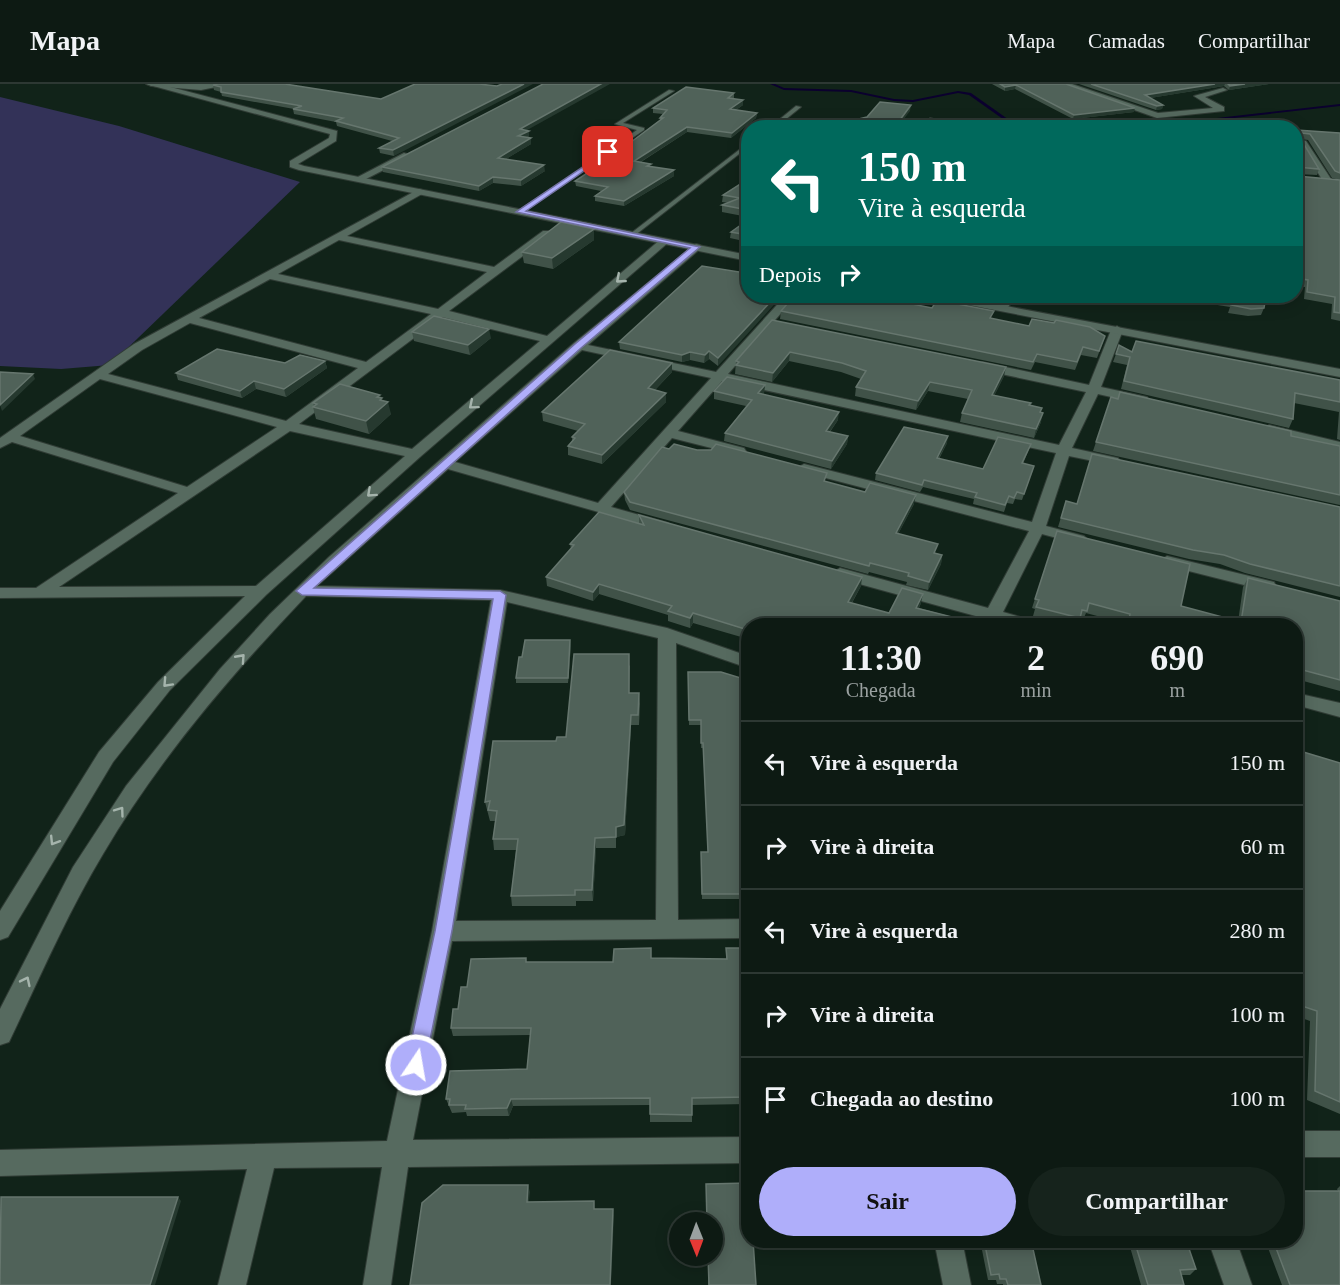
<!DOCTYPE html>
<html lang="pt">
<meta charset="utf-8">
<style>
body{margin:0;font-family:"Times New Roman",serif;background:#16231c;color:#f1f3f6;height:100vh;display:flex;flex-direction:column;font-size:22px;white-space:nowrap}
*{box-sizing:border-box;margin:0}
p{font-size:20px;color:#9aa1a0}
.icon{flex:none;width:33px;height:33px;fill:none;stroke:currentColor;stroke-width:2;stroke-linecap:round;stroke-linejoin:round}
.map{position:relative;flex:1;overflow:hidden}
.drawer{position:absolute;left:741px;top:534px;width:562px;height:630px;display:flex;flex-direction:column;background:#0d1a13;border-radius:24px;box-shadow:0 3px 15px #0003,0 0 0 2px #2d3833}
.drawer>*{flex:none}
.guide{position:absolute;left:741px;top:36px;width:562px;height:183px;border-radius:24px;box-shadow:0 3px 15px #0003,0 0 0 2px #2d3833;background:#00695c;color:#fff;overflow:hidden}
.needle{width:39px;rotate:179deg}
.controls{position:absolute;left:669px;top:1128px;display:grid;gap:12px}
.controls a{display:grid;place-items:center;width:54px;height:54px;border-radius:50%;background:#0d1a13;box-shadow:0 3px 15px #0003,0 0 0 2px #2d3833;font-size:30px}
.pin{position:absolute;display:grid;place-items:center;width:51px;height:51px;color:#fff;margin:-26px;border-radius:12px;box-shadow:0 3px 9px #0006}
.me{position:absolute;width:66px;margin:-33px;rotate:12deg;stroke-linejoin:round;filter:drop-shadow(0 0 4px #0008)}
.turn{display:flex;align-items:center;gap:21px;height:126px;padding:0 18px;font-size:27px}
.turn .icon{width:78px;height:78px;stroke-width:2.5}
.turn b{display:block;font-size:42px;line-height:51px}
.then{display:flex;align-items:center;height:57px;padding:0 18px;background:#0003;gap:12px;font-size:22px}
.eta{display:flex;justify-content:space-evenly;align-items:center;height:102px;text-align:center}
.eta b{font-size:36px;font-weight:700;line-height:42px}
.action{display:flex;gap:12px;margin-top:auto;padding:12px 18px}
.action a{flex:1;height:69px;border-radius:36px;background:#afaefa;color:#111;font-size:24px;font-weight:700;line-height:69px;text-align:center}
.action a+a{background:#16231c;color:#f1f3f6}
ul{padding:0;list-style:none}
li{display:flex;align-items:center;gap:18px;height:84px;padding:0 18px;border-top:2px solid #2d3833}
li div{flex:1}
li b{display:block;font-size:22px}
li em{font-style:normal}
header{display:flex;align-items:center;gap:36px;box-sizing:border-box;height:84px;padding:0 30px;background:#0d1a13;border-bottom:2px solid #2d3833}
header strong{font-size:28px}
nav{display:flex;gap:33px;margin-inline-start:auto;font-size:21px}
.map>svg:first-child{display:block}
</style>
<header>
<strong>Mapa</strong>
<nav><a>Mapa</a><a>Camadas</a><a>Compartilhar</a></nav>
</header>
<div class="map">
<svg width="1340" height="1201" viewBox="0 0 1340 1201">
<rect width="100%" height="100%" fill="#112319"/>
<!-- green -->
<path fill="#333258" d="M0 13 119 42 300 98 110 281 61 285 0 282Z"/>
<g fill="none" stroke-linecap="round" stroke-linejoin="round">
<!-- stream -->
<g fill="#0b002e" fill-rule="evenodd">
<path d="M770 0H775L784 4 851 6 894 15 913 16 958 7 971 9 1012 38 1027 41 1059 44 1027 43 1010 40 969 11 958 9 913 18 894 17 851 8 784 6Z"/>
<path d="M1340 20V22L1144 44H1129Z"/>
</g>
<defs>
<g id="lane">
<path d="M669 6 674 7 623 39 644 44V46L522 129H518V127L637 46 615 40Z"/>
<path d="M796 22 801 23 775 44H769Z"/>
<path d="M748 59V63L634 152H630V150Z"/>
</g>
<g id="street">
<path d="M147 0H231L201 6 151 2Z"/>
<path d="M1061 0H1072L1158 29 1213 24 1194 12 1223 4 1227 6 1205 13 1224 23V27L1157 34Z"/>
<path d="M930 34 937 36 931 44H922Z"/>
<path d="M1300 57H1306L1333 98 1331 100H1325L1299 59Z"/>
<path d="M404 69 407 70V74L362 97 354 95Z"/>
<path d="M419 105 422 106V110L347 152 494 183 543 147H551V151L449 227 547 252 661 155 670 157 420 373 266 511 170 606 113 678 8 853 0 856V827L99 668 158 598 245 512 0 514V504H36L178 409 12 358 0 364V354L134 260ZM339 156 487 188 438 225 278 190ZM270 195 431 230 366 278 199 234ZM442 233 540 257 412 365 299 340ZM190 239 358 284 286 337 108 290 142 266ZM100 295 277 343 187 403 20 352ZM290 347 405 372 256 502 59 503Z"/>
<path d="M696 160 700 161V165L588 261 716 288 785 212H796L728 290 1059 361 1086 308 982 286 976 282 982 278 1089 301 1111 246 1117 242 1123 246 1101 303 1147 313 1149 316 1142 320 1098 310 1072 364 1118 374 1120 377 1113 381 1069 372 1046 442 1084 452 1087 455 1079 460 1042 450 1003 528 1038 538 1040 542H1010L998 538 996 542H980L983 534 834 493 832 489 840 484 988 524 1029 447 799 387 797 384 804 380 1032 438 1056 369 722 297 678 347 744 364 746 367 744 370 739 371 672 354 611 423 668 439 671 442 668 445H658L448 385 317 502 500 506 667 544 748 572V584L676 559 678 836 748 835V854L452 857 413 1056 748 1053V1079L408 1083 391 1201H363L382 1083 274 1084 246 1201H218L247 1085 0 1092V1066L387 1057 432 847 491 516 306 512C231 591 158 676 103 770 67 830 39 895 9 958L0 961V925L73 783 126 702 220 585 270 530 329 473 574 259ZM582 266 711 294 598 419 455 378ZM507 518 658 554 656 836 456 837Z"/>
<path d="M1005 212H1016L1006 226H998L996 224Z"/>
<path d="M1269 341 1340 358V366L1264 348 1262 345Z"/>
<path d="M1167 472 1274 498 1276 502 1268 507 1161 480 1159 477Z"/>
<path d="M1296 609 1340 619V633L1296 621Z"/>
<rect x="1296" y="1047" width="44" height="26"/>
<path d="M934 1156H962L971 1201H943Z"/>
<path d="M1208 1156H1236L1252 1201H1224Z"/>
</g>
<g id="secondary">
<path d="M146 0H159L337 47 336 57 298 80 304 82 748 171V177L299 86 290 83V77L329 54 330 50Z"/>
<path d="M932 212H953L1340 285V293L938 215Z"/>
</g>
</defs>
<!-- lane casing -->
<use href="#lane" stroke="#303c35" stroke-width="2"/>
<!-- street casing -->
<use href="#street" stroke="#303c35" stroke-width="2"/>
<!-- secondary casing -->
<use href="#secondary" stroke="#303c35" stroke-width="2"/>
<!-- lane -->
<use href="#lane" fill="#566a5f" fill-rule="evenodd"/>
<!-- street -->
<use href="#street" fill="#566a5f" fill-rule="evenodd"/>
<!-- secondary -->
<use href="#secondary" fill="#566a5f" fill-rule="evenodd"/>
</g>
<!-- wall -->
<g fill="#405248" fill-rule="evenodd">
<path d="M415 0 394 72 380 69 379 64 392 57 337 42 336 38 294 30 293 25H294L222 12 221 8 214 6 213 1 381 15Z"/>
<path d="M992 0H1066L1134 28 1073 35 1015 5 1005 7Z"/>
<path d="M1079 0H1269L1229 6 1224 2 1150 14 1163 21 1162 25 1156 26Z"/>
<path d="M734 9V14L743 21 736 26 757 29 756 34 731 54 687 48 641 78 674 92 624 122 595 117V112L601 107 576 102 575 97 607 76 660 36V34L663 30 653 29V24Z"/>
<path d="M527 46 529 52 526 54H531V60L506 75 545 87 521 102 493 99 479 107 383 88 382 83Z"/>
<path d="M1296 46 1340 49V237L1331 235 1332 220 1304 215 1305 203 1296 202ZM1301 55 1308 56 1332 94 1340 96 1297 92V90L1317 91 1319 85Z"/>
<path d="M748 95V133L722 128V121L729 119 722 118 723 111Z"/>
<path d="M748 136V158L730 154 731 148Z"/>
<path d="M594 145V156L553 185 524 179 522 168Z"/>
<path d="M739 188 718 282 709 275 704 279 690 276 682 278 620 265 619 258Z"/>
<path d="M1094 212H1118L1116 216Z"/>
<path d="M1161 212H1266L1264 224 1261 231 1248 232 1228 229 1230 223Z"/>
<path d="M880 214 1029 242 1105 252 1097 274 1081 271 1075 286 1035 278 1031 286 780 235 781 227Z"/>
<path d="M772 236 1004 292 994 312 1031 319 1030 321 1041 328V338L1034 354 960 338 962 329 968 315 928 307 916 326 855 312 856 303 861 295 841 288 789 277 772 298 735 290 736 277Z"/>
<path d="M412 248 491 254 470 271 414 257Z"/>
<path d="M1132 268 1340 296V356L1337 355 1339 328 1294 319 1293 335 1289 344 1121 305 1127 281 1113 278 1116 270Z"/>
<path d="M325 277 327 284 286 313 256 305 242 314 178 296 176 289Z"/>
<path d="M672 279V288L655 306 666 318 602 380 568 371V362L572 357V353L578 347 543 337 542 328Z"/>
<path d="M765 301 764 309 763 310 838 336 830 348 848 352 847 360 831 385 724 357 725 349 746 322 714 315V307Z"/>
<path d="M381 314 391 330 369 350 316 335 313 323 314 322 313 319Z"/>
<path d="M1291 352 1340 362V361V421L1093 367 1096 358Z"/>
<path d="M947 359 939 375 983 385 1031 360 1023 380 1034 382 1022 416 1015 415 1013 420 1007 419 1004 428 973 420 974 415 923 403 920 408 875 396 876 389Z"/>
<path d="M826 398 914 420 898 450 936 469 942 471 941 480 928 506 906 501 907 498 869 488 868 490 630 426 625 416 624 408Z"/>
<path d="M1066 417 1077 420 1340 423V513L1245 489 1220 480 1189 475 1058 443Z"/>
<path d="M639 431 861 502 852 519 889 529 921 519 919 524 964 536 963 542H748V555L693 539 690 544 668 537V531L599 510 593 517 547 502 546 493 571 465 570 460 639 439Z"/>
<path d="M1057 447 1181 522 1238 538 1243 503 1248 494 1340 517V607L1296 595V542H1126L1127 540 1086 529 1083 536 1079 535 1077 542H1068L1033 532 1035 525 1032 524Z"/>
<path d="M571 561 568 599H516V594L522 573Z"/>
<path d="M630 581 629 609H639L640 620 639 641H631L625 751 616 753V764H596L593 817H576V822H512L511 812 516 766H494L493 755 495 737H490L485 718 556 657 566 653Z"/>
<path d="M688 588 741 619H748V815H702L701 768H708L703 664H701V641H689Z"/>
<path d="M1300 667 1340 679V1030L1307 1016 1310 937 1296 932V672H1297Z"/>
<path d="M726 864H748V1020L692 1021V1038H650V1021L513 1022 509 1032H467L466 1028 452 1029 446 1015 527 985 530 951 453 952 451 944 467 903 527 878H613L652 874 726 875Z"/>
<path d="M706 1100 756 1201H708V1172H712V1138H707Z"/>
<path d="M1340 1102V1201H1282L1265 1156H1296L1338 1107 1337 1105Z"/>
<path d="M808 1156H897L895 1159H808Z"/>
<path d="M980 1156H1031L1041 1201H1003V1200H997L996 1196H988Z"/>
<path d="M1128 1156H1186L1196 1185 1190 1191H1181L1184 1201H1141Z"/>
</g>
<!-- shaded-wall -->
<g fill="#26392f">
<path d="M524 0H533L394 72 393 66Z"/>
<path d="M601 0H610L520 50V45Z"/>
<path d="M1215 0H1225L1224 2 1144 15 1145 11Z"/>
<path d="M1245 0H1269L1229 6 1230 2Z"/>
<path d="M1016 1 1015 5 1005 7V3Z"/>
<path d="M743 16V21L730 30V25Z"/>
<path d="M911 21 910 27 897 44H894Z"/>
<path d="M1163 21 1162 25 1156 26 1157 22Z"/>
<path d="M1135 24 1134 28 1073 35 1074 31Z"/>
<path d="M757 29 756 34 731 54 732 49Z"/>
<path d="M687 43V48L634 82V77Z"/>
<path d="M529 47V52L519 57 518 52Z"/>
<path d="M531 54V60L499 79 498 74Z"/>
<path d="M544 81 545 87 521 102V96Z"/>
<path d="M674 86V92L624 122V117Z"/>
<path d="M493 93V99L479 107V102Z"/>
<path d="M594 145V156L553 185 552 174Z"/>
<path d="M776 212H782L718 282V274Z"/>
<path d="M489 245 491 254 470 271 468 261Z"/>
<path d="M709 267V275L704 279 705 271Z"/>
<path d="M690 268V276L682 278V271Z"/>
<path d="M790 268 789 277 772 298 773 289Z"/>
<path d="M325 277 327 284 286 313 284 305Z"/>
<path d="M672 279V288L648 313V304Z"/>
<path d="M1006 283 1004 292 990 320 992 311Z"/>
<path d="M33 290 35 295 2 327 0 321Z"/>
<path d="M254 297 256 305 242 314 240 307Z"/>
<path d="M930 298 928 307 916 326 918 317Z"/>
<path d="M765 301 764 309 758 316V309Z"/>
<path d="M666 309V318L602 380V371Z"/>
<path d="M380 311 384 322 388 318 391 330 369 350 366 337 377 313Z"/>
<path d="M839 328 838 336 825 354 826 347Z"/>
<path d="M1043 329 1041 338 1034 354 1036 345Z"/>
<path d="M848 352 847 360 831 385 832 377Z"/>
<path d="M948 352 947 359 935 381 937 374Z"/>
<path d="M916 411 914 420 894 458 896 449Z"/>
<path d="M942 471 941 480 928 506 929 498Z"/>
<path d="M862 493 861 502 847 527 848 518Z"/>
<path d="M599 500V510L593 517V508Z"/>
<path d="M923 510 921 519 914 533 916 524Z"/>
<path d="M693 529V539L690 544V534Z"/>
<path d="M570 556 571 561 568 599V594Z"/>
<path d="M631 631V641L625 751 616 753V764V743Z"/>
<path d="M595 754 596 764 593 817 592 806Z"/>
<path d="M511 1015 513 1022 509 1032 507 1024Z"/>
<path d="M528 1101 530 1108 528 1125 527 1118Z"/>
<path d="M178 1113 181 1117 155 1201H150Z"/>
<path d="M613 1125 614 1132 611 1201H610Z"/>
</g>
<!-- building -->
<g fill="#506259" stroke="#66766e" stroke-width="1.5">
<path d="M218 0H285L381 15 415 0H479L497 2 502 0H524L393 66 379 64 399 54 336 37 343 34 293 25 302 22 221 8V3L213 1Z"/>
<path d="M543 0H601L520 45 529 47 518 52 531 54 498 74 544 81 521 96 493 93 479 102 382 83Z"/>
<path d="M1000 0H1066L1135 24 1074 31 1016 1 1005 3Z"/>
<path d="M1091 0H1215L1145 11 1163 21 1157 22Z"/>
<path d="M1228 0H1245L1230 2Z"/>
<path d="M686 3 734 9 728 14 743 16 730 25 757 29 732 49 687 43 634 77 651 80 647 82 674 86 624 117 595 112 608 103 575 97 607 76 663 34H660L667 26 653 24Z"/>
<path d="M880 18 911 21 894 44H851L859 35 867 33Z"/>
<path d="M936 37 957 39 953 44H925Z"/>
<path d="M1296 46 1340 49V89L1335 87 1310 50 1302 49 1299 52 1319 85 1297 83V92L1340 96V229L1334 228 1335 213 1307 208 1308 196 1296 194Z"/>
<path d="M748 95V126L722 121 740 114 723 111Z"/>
<path d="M748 136V151L731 148Z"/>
<path d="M561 138 594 145 552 174 522 168Z"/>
<path d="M748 179V212H776L718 274 709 267 705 271 690 268 682 271 619 258 702 182 739 188Z"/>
<path d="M794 212H878L877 213 932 224 937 216 994 227 990 234 1029 242 1032 235 1054 239 1056 236 1090 243 1105 252 1099 267 1083 263 1077 278 1037 270 1033 278 781 227Z"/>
<path d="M1207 212H1266L1264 224 1251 225 1231 221 1232 216Z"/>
<path d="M434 232 489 245 468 261 412 248Z"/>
<path d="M772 236 1006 283 992 311 1031 319 1029 321 1042 324 1040 328 1043 329 1036 345 962 329 972 306 930 298 918 317 856 303 866 287 842 279 790 268 773 289 736 281 739 278 736 277Z"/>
<path d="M1136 257 1340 296V318L1295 309 1293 335 1124 297 1130 273 1116 270 1119 261 1132 268Z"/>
<path d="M217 265 285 279 300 271 325 277 284 305 254 297 240 307 176 289Z"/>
<path d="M610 266 672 279 648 304 666 309 602 371 568 362 575 354 572 353 585 340 542 328Z"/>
<path d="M0 288 33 290 0 321Z"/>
<path d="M727 293 765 301 758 309 839 328 826 347 848 352 832 377 725 349 752 316 714 307Z"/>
<path d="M340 300 380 311 377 313 382 314 380 316 388 318 366 337 313 323 317 320 313 319Z"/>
<path d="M1120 308 1291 347V352L1340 362V411L1096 358 1111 313 1118 315Z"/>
<path d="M904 343 948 352 937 374 983 385 998 353 1031 360 1022 379 1034 382 1024 410 1017 408 1014 414 1009 412 1005 421 975 413 977 409 924 396 922 401 876 389Z"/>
<path d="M674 360 697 366H711L716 360 827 389 824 397 865 408 870 399 916 411 896 449 938 460 934 469 942 471 929 498 908 492 909 489 870 479 869 482 630 418 624 408 662 363 669 365Z"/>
<path d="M1092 370 1340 423V502L1250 480 1224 471 1193 466 1061 434 1066 417 1077 420Z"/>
<path d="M599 428 644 441 639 431 862 493 848 518 889 529 902 504 923 510 916 524 964 536 962 542H748V546L693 529 690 534 668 527 672 522 599 500 593 508 546 493 574 461 570 460Z"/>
<path d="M1057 447 1190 480 1181 522 1241 538 1248 494 1340 517V596L1299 585 1298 592 1296 591V542H1128L1130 530 1089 519 1087 527 1082 526 1080 534 1036 523 1039 516 1035 515Z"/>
<path d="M525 556H570L568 594H516L519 573H522Z"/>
<path d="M574 570H629V609H639L638 631H631L624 741 616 743V753L595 754 592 806H575V811L511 812 518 755H493L497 727 488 726 490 717 485 718 493 657H556L557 653H566Z"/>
<path d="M688 588H721L744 595 741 619H748V810H702L701 768H708L703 659H701V636H689Z"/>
<path d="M1300 667 1340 679V1018L1315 1007 1317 927 1296 920V672L1299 673Z"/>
<path d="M651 864V874L727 875 726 864H748V1013L692 1014V1031L650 1030V1014L511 1015 507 1024 465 1025 466 1021H449L450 1015H446L450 987 527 985 531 944H451L453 925H458L461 903H467L471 875 526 874V878H613L614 865Z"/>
<path d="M748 1099V1156H753L756 1201H709L708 1172H712V1138H707L706 1100Z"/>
<path d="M443 1101H528L527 1118 594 1117V1125H613L610 1201H410L422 1119Z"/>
<path d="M1296 1107H1340V1201H1290L1273 1156H1296Z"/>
<path d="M1 1113H178L150 1201H0Z"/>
<path d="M984 1156H1031L1041 1201H1008L1006 1195H1000L999 1190 991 1191Z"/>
<path d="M1134 1156H1186L1196 1185 1180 1186 1184 1201H1148Z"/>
</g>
<!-- one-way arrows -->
<defs><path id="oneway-chevron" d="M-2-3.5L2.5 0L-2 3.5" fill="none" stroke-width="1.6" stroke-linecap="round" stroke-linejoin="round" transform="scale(1.5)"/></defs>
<g stroke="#a5b4ac">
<use href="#oneway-chevron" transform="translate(620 195) rotate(139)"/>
<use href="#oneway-chevron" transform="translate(473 321) rotate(140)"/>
<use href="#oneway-chevron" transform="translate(371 409) rotate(138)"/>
<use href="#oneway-chevron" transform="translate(241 574) rotate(-48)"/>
<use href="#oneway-chevron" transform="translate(167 599) rotate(133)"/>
<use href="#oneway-chevron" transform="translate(120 727) rotate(-54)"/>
<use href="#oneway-chevron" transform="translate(54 757) rotate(122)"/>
<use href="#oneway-chevron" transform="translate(26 897) rotate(-64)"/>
</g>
<!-- route -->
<path fill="#afaefa" stroke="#7271a2" stroke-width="1.5" d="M608 66 610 69 526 127 700 163 581 264 314 504 500 507 506 511 452 847 425 981 422 987 416 989 409 987 406 981 435 847 493 515 302 511 296 507 575 260 690 164 516 128Z"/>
</svg>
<div class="controls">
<a><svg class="needle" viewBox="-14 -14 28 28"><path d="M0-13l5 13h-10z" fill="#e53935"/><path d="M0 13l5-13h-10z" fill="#9aa1a0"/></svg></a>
</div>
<div class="pin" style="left:608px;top:68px;background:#d93025"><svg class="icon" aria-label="arrive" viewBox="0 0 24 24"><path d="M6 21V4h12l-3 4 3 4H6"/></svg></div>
<svg class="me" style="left:416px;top:981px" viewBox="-20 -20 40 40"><circle r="17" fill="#afaefa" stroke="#fff" stroke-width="3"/><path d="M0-11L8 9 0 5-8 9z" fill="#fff"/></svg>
<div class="guide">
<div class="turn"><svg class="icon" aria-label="left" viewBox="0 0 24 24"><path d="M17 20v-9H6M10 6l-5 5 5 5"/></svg><div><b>150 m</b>Vire à esquerda</div></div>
<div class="then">Depois<svg class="icon" aria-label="right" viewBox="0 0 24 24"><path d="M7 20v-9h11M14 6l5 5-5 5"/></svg></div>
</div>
<section class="drawer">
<div class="eta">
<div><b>11:30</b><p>Chegada</p></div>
<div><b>2</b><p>min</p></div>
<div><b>690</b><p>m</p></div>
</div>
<ul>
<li><svg class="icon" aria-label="left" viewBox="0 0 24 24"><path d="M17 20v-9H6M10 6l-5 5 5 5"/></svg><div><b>Vire à esquerda</b></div><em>150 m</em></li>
<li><svg class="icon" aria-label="right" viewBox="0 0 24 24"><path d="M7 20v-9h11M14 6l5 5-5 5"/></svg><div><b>Vire à direita</b></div><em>60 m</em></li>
<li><svg class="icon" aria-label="left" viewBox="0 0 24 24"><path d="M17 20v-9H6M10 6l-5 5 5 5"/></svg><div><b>Vire à esquerda</b></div><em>280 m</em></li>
<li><svg class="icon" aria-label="right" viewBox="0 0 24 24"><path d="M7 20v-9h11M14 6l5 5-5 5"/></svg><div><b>Vire à direita</b></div><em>100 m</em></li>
<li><svg class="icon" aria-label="arrive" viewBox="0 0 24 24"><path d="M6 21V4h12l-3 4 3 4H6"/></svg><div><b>Chegada ao destino</b></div><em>100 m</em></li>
</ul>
<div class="action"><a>Sair</a><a>Compartilhar</a></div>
</section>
</div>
